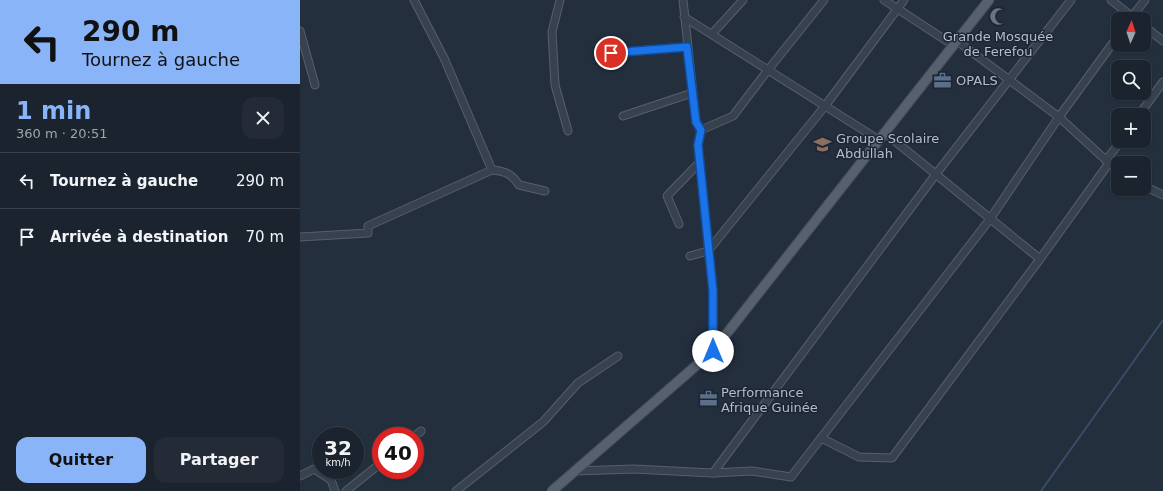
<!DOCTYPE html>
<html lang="fr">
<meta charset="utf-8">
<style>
body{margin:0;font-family:"DejaVu Sans",sans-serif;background:#242b36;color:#f1f3f6;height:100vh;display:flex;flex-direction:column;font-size:15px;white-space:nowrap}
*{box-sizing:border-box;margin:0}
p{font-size:13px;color:#a0a4aa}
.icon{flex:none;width:22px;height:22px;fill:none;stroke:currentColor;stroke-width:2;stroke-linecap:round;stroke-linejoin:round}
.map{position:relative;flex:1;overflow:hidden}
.sheet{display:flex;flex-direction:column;background:#1b232e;width:300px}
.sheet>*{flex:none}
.banner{background:#8ab4f8;color:#111;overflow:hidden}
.needle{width:26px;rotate:3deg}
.fabs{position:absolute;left:811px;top:12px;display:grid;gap:8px}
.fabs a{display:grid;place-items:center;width:40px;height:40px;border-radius:8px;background:#1b232e;box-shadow:0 1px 3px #0004,0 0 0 1px #39404a;font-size:20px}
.speed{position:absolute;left:12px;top:427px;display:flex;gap:8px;font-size:20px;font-weight:700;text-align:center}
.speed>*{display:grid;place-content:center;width:52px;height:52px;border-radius:50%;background:#1b232e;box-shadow:0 1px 3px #0004,0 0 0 1px #39404a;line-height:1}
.speed small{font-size:10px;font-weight:400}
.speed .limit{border:6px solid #d22;background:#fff;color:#111}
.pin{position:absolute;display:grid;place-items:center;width:34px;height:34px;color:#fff;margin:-17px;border:2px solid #fff;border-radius:50%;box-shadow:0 1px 4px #0007}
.me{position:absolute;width:44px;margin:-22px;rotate:0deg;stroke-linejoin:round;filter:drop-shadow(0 0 3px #0008)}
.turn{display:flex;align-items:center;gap:14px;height:84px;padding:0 16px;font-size:18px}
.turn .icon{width:52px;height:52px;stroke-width:2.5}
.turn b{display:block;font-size:28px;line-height:34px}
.round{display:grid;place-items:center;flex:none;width:42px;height:42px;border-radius:12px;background:#242b36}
.head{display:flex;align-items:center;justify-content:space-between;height:68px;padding:0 16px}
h1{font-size:24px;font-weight:800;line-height:30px;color:#8ab4f8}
.primary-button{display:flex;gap:8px;margin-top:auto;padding:8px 16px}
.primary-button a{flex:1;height:46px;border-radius:12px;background:#8ab4f8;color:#111;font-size:16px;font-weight:800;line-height:46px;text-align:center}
.primary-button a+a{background:#242b36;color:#f1f3f6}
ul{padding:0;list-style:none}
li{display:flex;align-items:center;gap:12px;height:56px;padding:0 16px;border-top:1px solid #39404a}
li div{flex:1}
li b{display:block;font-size:15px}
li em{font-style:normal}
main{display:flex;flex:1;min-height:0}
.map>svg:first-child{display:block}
</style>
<main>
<section class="sheet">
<div class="banner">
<div class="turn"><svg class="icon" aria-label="left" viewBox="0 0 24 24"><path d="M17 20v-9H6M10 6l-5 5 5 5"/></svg><div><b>290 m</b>Tournez à gauche</div></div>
</div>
<div class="head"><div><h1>1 min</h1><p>360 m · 20:51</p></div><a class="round"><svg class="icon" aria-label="close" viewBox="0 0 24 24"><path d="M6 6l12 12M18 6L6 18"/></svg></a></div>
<ul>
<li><svg class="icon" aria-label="left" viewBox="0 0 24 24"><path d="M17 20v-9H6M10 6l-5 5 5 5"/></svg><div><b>Tournez à gauche</b></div><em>290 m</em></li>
<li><svg class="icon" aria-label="arrive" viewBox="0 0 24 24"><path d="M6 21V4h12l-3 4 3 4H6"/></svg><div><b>Arrivée à destination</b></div><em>70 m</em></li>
</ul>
<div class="primary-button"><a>Quitter</a><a>Partager</a></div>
</section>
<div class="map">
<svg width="863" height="491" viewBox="0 0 863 491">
<rect width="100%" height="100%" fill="#242f3e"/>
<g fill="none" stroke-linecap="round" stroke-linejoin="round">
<!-- stream -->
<path stroke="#394c67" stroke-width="2" d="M741 491 863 320"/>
<defs>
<g id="minor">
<path d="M114 0 144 58 192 170"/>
<path d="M260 0 252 32 255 85 268 131"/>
<path d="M383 0 396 122 401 130 398 145 413 291V351"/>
<path d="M584 0 653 45"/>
<path d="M811 0 835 19"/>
<path d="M384 17 579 140"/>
<path d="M830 19 845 0"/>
<path d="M844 26 863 41"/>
<path d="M0 31 15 85"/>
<path d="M412 34 443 0"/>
<path d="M657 41 759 117 809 163 818 169"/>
<path d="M311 53 387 47"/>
<path d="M839 115 863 82"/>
<path d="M323 116 392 93"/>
<path d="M401 130 433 116 468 70 524 0"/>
<path d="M585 133 740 259"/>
<path d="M806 160 821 141"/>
<path d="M844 186 863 195"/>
<path d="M379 224 367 196 399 163"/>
<path d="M0 237 68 233V226L192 170C205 171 212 174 219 185L245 191"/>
<path d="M390 256 408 251 525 106 604 0"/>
<path d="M115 436 121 431"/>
<path d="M521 438 559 457 592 458 740 259 809 163"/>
<path d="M275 471 334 469 413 473 452 471 491 477 690 219 759 117 818 36"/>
<path d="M413 473 636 174 771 0"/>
<path d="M0 476 14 469 31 480 35 491"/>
<path d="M46 491 81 463"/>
<path d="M156 491 243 422 278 383 318 356"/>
</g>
<path id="major" d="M252 491 413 351 689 0"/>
</defs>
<!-- minor casing -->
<use href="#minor" stroke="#565f6c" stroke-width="9"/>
<!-- major casing -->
<use href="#major" stroke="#414a57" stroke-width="11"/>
<!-- minor -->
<use href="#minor" stroke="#38414e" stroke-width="7"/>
<!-- major -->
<use href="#major" stroke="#56606e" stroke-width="9"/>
</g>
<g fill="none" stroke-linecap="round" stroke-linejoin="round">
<defs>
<path id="route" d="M311 53 387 47 396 122 401 130 398 145 413 291V351"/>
</defs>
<!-- route casing -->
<use href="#route" stroke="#114b97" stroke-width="10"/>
<!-- route -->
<use href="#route" stroke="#1a73e8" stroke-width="7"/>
</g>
<!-- icons -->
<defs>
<symbol id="mosque-bare" viewBox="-9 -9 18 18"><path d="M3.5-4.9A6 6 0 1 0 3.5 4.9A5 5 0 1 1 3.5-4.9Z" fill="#6b7280" stroke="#1d2633" stroke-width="2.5" paint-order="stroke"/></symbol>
<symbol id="office-bare" viewBox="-9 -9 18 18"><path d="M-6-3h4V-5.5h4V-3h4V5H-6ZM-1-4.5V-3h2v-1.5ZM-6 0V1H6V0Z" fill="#5c6f8a" stroke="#1d2633" stroke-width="2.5" paint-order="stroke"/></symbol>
<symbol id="school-bare" viewBox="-9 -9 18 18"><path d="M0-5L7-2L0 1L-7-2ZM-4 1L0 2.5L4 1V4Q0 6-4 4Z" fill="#8d6e63" stroke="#1d2633" stroke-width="2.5" paint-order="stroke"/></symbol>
</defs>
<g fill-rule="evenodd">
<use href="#mosque-bare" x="686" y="4" width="25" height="25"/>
<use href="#office-bare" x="630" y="68" width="25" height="25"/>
<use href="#school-bare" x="510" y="132" width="25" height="25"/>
<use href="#office-bare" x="396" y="386" width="25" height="25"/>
</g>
<g text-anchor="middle" stroke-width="3" stroke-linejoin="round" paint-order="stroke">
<!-- poi labels -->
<g font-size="13" fill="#b4bcc9" stroke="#1d2633" text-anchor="start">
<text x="698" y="41" text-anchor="middle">Grande Mosquée<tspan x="698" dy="15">de Ferefou</tspan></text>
<text x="656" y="85">OPALS</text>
<text x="536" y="143">Groupe Scolaire<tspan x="536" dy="15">Abdullah</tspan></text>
<text x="421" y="397">Performance<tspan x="421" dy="15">Afrique Guinée</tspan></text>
</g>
</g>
</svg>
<div class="fabs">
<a><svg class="needle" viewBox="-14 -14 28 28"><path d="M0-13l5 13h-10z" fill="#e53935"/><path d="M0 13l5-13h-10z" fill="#a0a4aa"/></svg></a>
<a><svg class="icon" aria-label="search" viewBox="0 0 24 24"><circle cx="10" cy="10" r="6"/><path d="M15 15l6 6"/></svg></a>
<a>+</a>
<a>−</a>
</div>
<div class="speed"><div>32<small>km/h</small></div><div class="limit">40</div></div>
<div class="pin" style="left:311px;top:53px;background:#d93025"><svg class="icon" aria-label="arrive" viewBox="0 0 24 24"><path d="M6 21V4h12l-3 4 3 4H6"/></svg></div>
<svg class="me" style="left:413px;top:351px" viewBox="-20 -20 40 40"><circle r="19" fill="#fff"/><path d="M0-13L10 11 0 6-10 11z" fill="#1a73e8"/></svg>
</div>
</main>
